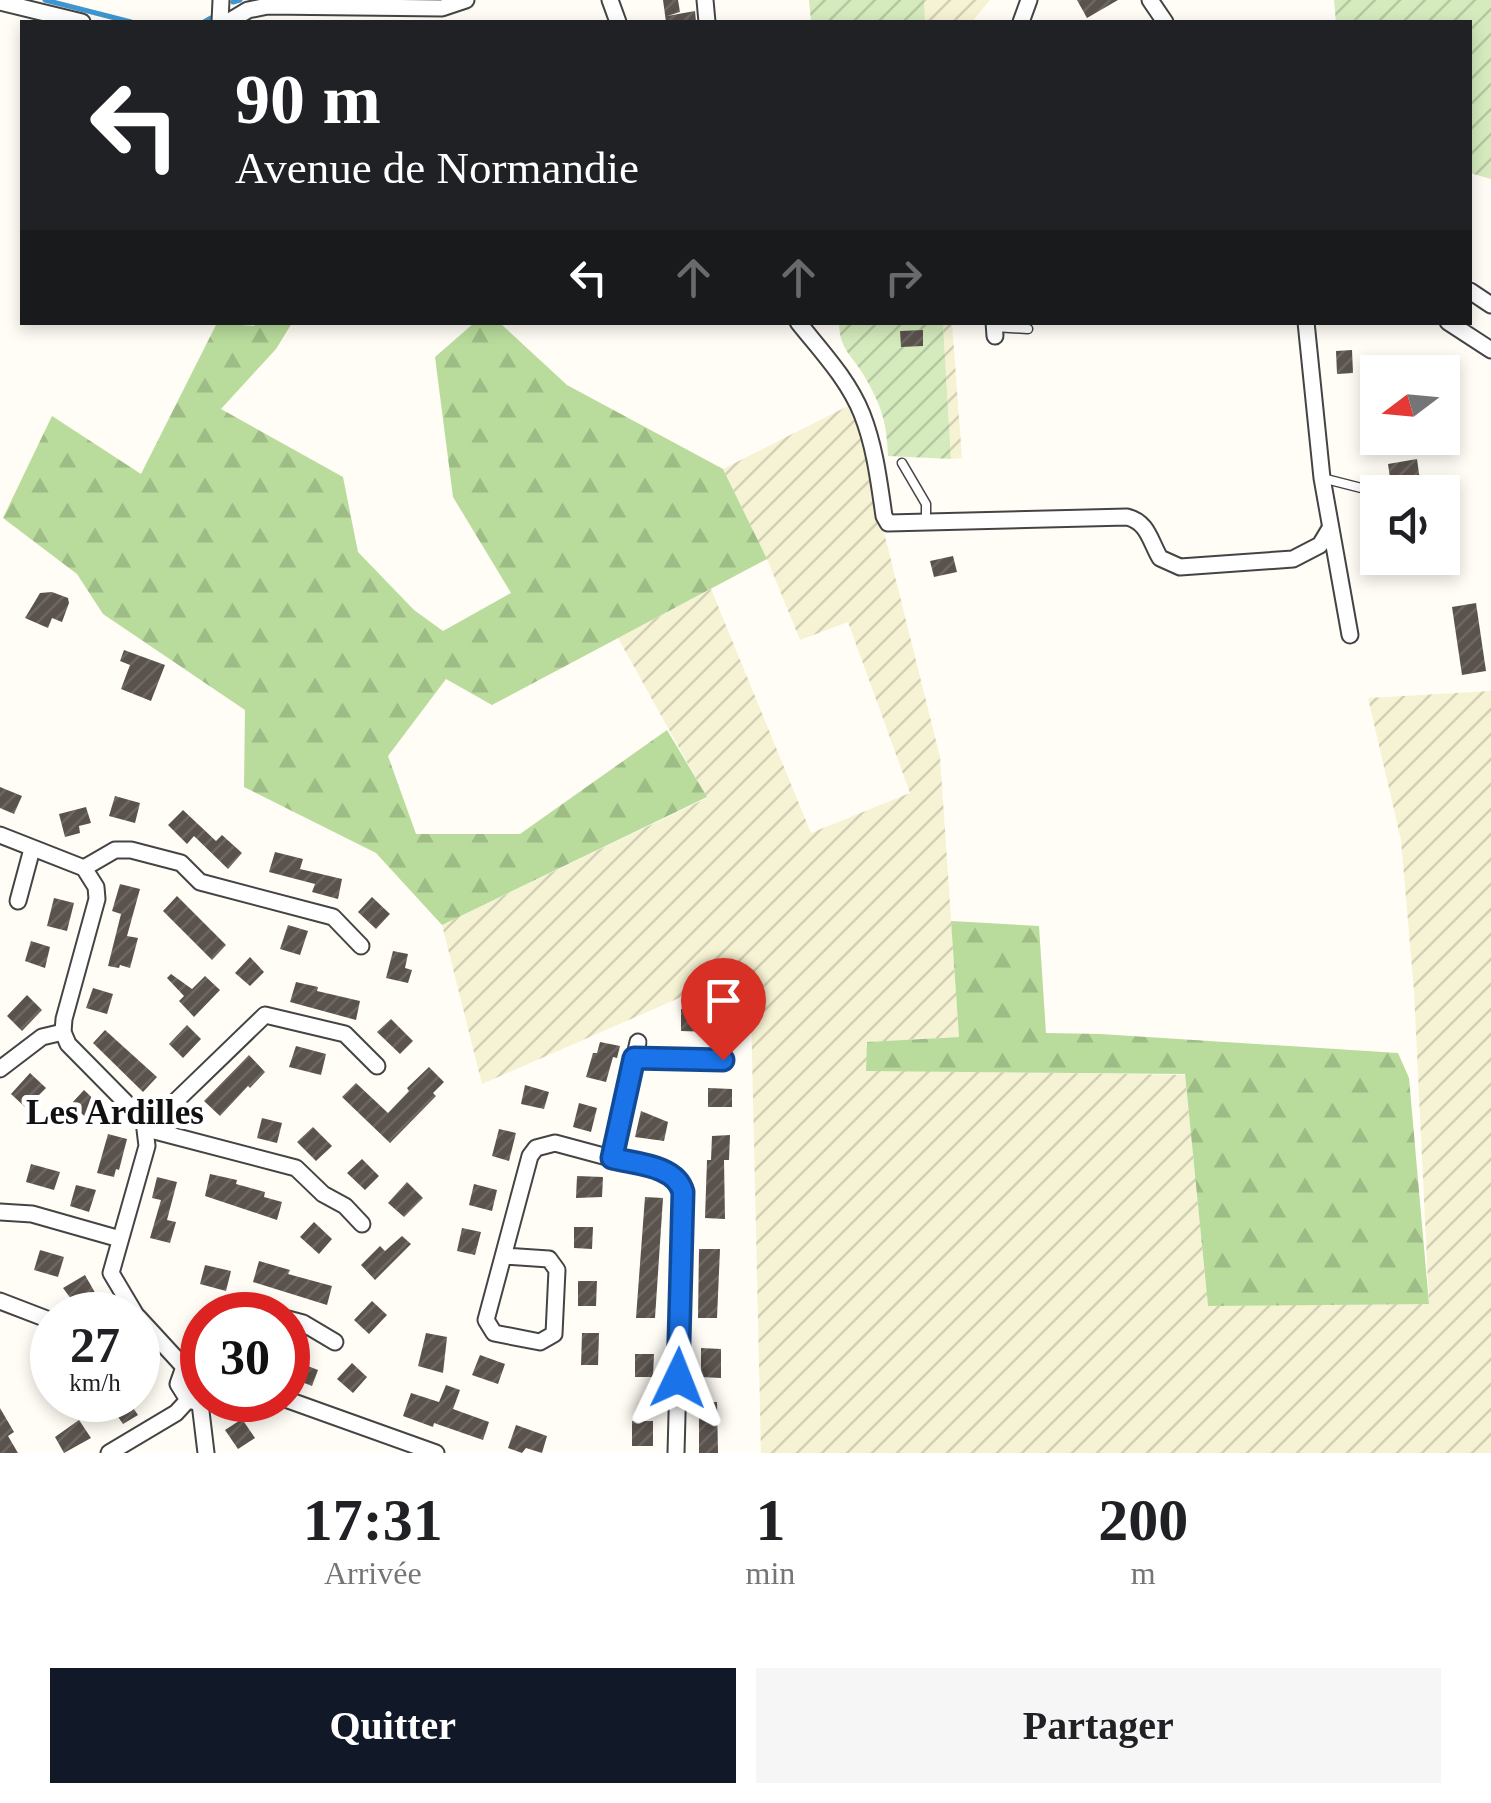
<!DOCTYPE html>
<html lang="fr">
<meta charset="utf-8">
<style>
body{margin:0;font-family:Georgia,serif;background:#f6f6f6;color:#202124;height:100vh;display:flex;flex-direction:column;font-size:38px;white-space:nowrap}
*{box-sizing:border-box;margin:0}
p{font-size:32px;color:#757577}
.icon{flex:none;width:55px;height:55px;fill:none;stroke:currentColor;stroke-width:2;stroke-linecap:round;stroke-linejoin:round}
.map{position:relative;height:1453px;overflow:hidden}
.panel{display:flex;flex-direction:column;background:#fff;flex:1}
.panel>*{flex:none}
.banner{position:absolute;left:20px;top:20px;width:1452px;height:305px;border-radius:0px;box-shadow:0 5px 15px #0003;background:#202124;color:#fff;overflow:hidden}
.needle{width:65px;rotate:254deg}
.fabs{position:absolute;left:1360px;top:355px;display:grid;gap:20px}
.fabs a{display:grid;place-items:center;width:100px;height:100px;border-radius:0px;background:#fff;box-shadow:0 5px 15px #0003;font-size:50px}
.speed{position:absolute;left:30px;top:1292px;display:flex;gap:20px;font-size:50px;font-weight:700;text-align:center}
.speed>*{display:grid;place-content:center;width:130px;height:130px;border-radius:50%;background:#fff;box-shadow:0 5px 15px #0003;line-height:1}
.speed small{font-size:25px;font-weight:400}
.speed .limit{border:15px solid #d22;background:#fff;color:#111}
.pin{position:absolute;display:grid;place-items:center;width:85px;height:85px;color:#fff;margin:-102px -42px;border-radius:50% 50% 50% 0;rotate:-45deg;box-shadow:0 0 10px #0007}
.pin .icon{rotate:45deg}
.me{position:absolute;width:110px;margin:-55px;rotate:2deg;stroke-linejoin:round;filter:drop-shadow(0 0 8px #0008)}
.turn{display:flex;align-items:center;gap:35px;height:210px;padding:0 50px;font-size:45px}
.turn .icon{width:130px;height:130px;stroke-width:2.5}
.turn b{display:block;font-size:70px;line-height:85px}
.lanes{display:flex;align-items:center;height:95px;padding:0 50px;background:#0003;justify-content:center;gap:50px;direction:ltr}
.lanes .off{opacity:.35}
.eta{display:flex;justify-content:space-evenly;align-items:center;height:170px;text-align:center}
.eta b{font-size:60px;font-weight:800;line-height:70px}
.cta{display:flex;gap:20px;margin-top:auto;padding:20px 50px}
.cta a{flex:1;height:115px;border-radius:0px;background:#111827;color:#fff;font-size:40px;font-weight:800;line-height:115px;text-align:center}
.cta a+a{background:#f6f6f6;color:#202124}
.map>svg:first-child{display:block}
</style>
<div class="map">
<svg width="1491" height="1453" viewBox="0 0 1491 1453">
<defs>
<pattern id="farmland-furrows" width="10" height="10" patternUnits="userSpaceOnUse" patternTransform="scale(2.5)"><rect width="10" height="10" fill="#f6f3d4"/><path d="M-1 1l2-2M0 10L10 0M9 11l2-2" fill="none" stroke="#d2cfb5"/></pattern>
<pattern id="forest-firs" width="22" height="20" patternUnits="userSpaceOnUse" patternTransform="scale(2.5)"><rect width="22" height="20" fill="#b9dc9c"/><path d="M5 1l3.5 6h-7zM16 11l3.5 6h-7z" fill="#9ebc85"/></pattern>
<pattern id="garden-furrows" width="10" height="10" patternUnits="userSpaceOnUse" patternTransform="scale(2.5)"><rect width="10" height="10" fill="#d5ebbd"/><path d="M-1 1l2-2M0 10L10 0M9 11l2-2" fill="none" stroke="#b6c8a1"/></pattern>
<pattern id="building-hatch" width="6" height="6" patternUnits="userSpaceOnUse" patternTransform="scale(2.5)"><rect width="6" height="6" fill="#5a524d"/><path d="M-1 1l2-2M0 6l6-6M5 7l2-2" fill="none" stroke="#6d6662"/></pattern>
</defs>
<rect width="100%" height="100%" fill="#fffdf5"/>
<!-- farmland -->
<g fill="url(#farmland-furrows)">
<path d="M924 0H990L972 22H925Z"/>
<path d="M943 323H952L962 458 951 459Z"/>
<path d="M852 404 940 757 959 1037 868 1042 866 1070 1185 1075 1208 1306 1429 1303 1414 991 1401 840 1368 698 1491 691V1453H761L750 967 482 1084 442 925 707 798 618 638 711 589 811 833 910 793 848 622 800 640 767 559 723 469Z"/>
</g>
<!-- forest -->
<g fill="url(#forest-firs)">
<path d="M217 323 254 326 256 323H292L276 349 221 409 343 477 358 552 414 610 443 631 511 593 453 497 435 357 474 323H500L567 385 723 469 767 559 492 705 446 679 388 756 416 834H520L667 730 707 797 442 925 376 853 244 787 245 710 103 614 77 574 3 518 52 416 141 474Z"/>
<path d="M951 921 1039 926 1046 1033 1100 1034 1398 1053 1409 1078 1429 1304 1208 1306 1185 1074 866 1071 867 1042 959 1037Z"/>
</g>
<!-- garden -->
<g fill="url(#garden-furrows)">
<path d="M809 0H924L925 22H811Z"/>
<path d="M1334 0H1491V179L1470 173V22H1336Z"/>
<path d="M839 323H943L951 459 888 456C887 424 882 407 866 379 853 355 840 352 839 323Z"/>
</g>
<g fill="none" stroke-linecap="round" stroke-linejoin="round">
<!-- stream -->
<g stroke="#3f96cf" stroke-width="5">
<path d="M45 0 131 22"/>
<path d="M233 2 240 0"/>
<path d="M204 22 211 18"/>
</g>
</g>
<!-- building -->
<g fill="url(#building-hatch)">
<path d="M663 0H678L680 12 667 16 695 11 696 22H666Z"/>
<path d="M1077 0H1118L1087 18Z"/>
<path d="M923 330V346L901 347 900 331Z"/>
<path d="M1352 350 1353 373 1337 374 1336 351Z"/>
<path d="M1417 459 1420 481 1391 485 1388 464Z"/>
<path d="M953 556 957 572 934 577 930 561Z"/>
<path d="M52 592 68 598 69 603 62 622 52 618 48 628 25 618 40 593Z"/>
<path d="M1476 603 1486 671 1462 675 1452 607Z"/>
<path d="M124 650 165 665 151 701 121 689 130 665 120 661Z"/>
<path d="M0 787 22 796 14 814 0 808Z"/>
<path d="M115 796 140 803 135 823 109 816Z"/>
<path d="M86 807 91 823 79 826 80 833 65 837 59 814Z"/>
<path d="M183 810 216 841 222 835 242 853 228 869 194 836 187 844 168 825Z"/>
<path d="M275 852 303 859 300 869 342 879 338 899 312 892 315 884 269 872Z"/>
<path d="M120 884 140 889 127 936 138 938 130 968 120 965 119 968 108 966 121 914 112 911Z"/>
<path d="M177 896 226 945 212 960 163 911Z"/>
<path d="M372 897 390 914 376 929 358 912Z"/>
<path d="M54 898 74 903 67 931 47 926Z"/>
<path d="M288 925 308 931 300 955 280 949Z"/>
<path d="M31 941 50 947 45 968 25 961Z"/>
<path d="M393 951 408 954 405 968 412 970 408 983 386 978Z"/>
<path d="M250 957 264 972 250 986 235 973Z"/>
<path d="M171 974 192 989 205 976 220 990 194 1017 179 1001 184 996 167 978Z"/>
<path d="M296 982 318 987 317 991 360 1001 356 1020 290 1002Z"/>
<path d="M93 988 113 994 107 1014 86 1008Z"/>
<path d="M27 995 42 1010 22 1031 7 1016Z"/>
<path d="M681 1009 713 1010 712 1032 681 1031Z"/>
<path d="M391 1019 413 1041 400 1054 377 1032Z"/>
<path d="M187 1025 201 1039 183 1058 169 1044Z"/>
<path d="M105 1030 157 1077 143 1092 93 1043Z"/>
<path d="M600 1042 620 1046 617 1058 613 1057 606 1082 586 1077 593 1053H597Z"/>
<path d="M296 1046 326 1054 321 1075 289 1067Z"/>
<path d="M249 1055 265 1072 250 1088 248 1086 220 1116 204 1101Z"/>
<path d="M429 1067 444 1082 433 1093 436 1096 390 1143 342 1097 356 1083 388 1113 409 1091 407 1088Z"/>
<path d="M30 1073 46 1088 26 1108 11 1094Z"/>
<path d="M525 1085 549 1092 544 1109 521 1104Z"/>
<path d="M708 1088 732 1089V1107H708Z"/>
<path d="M84 1090 104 1109 92 1123 71 1104Z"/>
<path d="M579 1103 597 1108 591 1132 573 1127Z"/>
<path d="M641 1111 668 1122 664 1141 635 1137Z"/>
<path d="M262 1118 282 1123 277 1143 257 1138Z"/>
<path d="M313 1127 332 1146 316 1161 297 1142Z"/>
<path d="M499 1129 516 1133 509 1161 492 1156Z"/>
<path d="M108 1134 127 1139 119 1170 116 1169 114 1177 97 1173Z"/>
<path d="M730 1135 729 1160H724L725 1219 705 1218 707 1160H711L712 1136Z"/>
<path d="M362 1159 379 1176 365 1190 347 1173Z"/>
<path d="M31 1164 60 1172 54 1190 26 1182Z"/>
<path d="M210 1174 237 1180 236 1184 265 1192 264 1197 282 1202 277 1220 205 1196Z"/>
<path d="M577 1176 603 1177 602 1197 576 1198Z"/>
<path d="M157 1177 177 1182 167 1220 176 1222 170 1243 150 1238 161 1200 152 1198Z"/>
<path d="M407 1182 423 1198 404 1217 388 1203Z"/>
<path d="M474 1184 497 1190 492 1211 469 1205Z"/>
<path d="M76 1185 96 1190 89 1212 70 1206Z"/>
<path d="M645 1197 663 1198 655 1318H636Z"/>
<path d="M314 1222 332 1239 319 1254 300 1237Z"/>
<path d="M574 1227H593L592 1249 574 1248Z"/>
<path d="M462 1228 481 1232 475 1255 457 1251Z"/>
<path d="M402 1236 411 1244 375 1280 361 1265 380 1246 385 1251Z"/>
<path d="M699 1249H720L717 1318H698Z"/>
<path d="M40 1250 64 1257 58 1277 34 1270Z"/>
<path d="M259 1261 290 1270 288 1274 332 1286 327 1305 253 1282Z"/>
<path d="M205 1265 231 1271 226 1291 200 1284Z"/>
<path d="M85 1275 102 1305 83 1315 63 1288Z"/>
<path d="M578 1281H597L596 1306H578Z"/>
<path d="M372 1301 387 1315 369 1334 354 1320Z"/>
<path d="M426 1333 447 1337 443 1373 418 1366Z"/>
<path d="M582 1333H599L598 1365H581Z"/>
<path d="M701 1348 721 1349V1378L701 1377Z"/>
<path d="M635 1354H654L653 1377H635Z"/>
<path d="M480 1355 505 1364 498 1384 472 1375Z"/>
<path d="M295 1361 318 1370 312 1386 289 1377Z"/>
<path d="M352 1363 367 1377 353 1393 337 1379Z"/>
<path d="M446 1385 460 1390 453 1409 489 1422 483 1440 434 1423 433 1427 403 1416 411 1393 439 1402Z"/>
<path d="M99 1400H132L129 1402 138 1415 123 1424 114 1411 108 1414Z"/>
<path d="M699 1402H717L718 1453H699Z"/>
<path d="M0 1408 14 1432 8 1436 18 1453H0Z"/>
<path d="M242 1419 255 1438 238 1449 225 1430Z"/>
<path d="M79 1420 91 1438 64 1453 55 1437Z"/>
<rect x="632" y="1421" width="21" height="25"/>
<path d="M516 1425 547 1436 542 1453 526 1448 522 1453 508 1448Z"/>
</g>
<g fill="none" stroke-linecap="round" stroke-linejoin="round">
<defs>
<g id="lane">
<path d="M994 327 1028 329"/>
<path d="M902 463 926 504V524"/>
<path d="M1322 478 1377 492"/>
<path d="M634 1058 723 1060"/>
</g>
<g id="street">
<path d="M610 0 618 22"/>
<path d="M705 0 707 22"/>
<path d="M1150 0 1165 22"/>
<path d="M0 2 82 22"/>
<path d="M220 22 221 0"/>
<path d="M228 22 248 10 268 6 442 8 466 0"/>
<path d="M1021 22 1029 0"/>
<path d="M1470 291 1491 305"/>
<path d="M798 322C821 351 848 379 862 414 875 447 879 482 884 516L888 523 1127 517C1148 522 1150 541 1160 558L1180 567 1293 559 1320 545 1329 530"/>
<path d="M994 322 995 336"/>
<path d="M1306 322 1322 478 1350 635"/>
<path d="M1448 322 1491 350"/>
<path d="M0 835 84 868 96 887 97 899 64 1019 63 1032 68 1044 144 1121 147 1146 111 1273 136 1315"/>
<path d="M84 868 115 850H131L181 863 200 882 333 917 361 946"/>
<path d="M18 901 32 849"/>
<path d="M0 1069 42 1037 63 1032"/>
<path d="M147 1129 265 1015 345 1034 377 1066"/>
<path d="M147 1129 296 1168 323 1194 345 1206 362 1224"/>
<path d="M612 1157 638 1042"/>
<path d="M0 1212 32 1214 120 1239"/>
<path d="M504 1256 549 1259 557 1270 554 1334 540 1342 494 1333 486 1320 530 1156 536 1148 555 1143 674 1175 683 1191 676 1453"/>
<path d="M0 1301 52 1321"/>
<path d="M232 1315 251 1310 273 1315"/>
<path d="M138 1317 184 1367"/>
<path d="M288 1319 303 1323 335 1342"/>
<path d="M202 1360 194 1361 184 1367 178 1384 188 1400 200 1403 210 1400"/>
<path d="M288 1400 436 1453"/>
<path d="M200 1403 206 1453"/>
<path d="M109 1453 176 1413 188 1400"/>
</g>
</defs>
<!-- lane casing -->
<use href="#lane" stroke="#444" stroke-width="11"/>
<!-- street casing -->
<use href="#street" stroke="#444" stroke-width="19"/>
<!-- lane -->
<use href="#lane" stroke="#fff" stroke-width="8"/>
<!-- street -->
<use href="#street" stroke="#fff" stroke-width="15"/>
</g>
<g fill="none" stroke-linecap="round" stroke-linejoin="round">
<defs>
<path id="route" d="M678 1378 683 1192C676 1165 635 1164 612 1158L634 1058 723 1060"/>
</defs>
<!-- route casing -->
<use href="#route" stroke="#114b97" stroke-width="25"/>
<!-- route -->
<use href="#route" stroke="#1a73e8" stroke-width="18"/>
</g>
<g text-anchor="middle" stroke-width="10" stroke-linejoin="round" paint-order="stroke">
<!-- neighbourhood labels -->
<g font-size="35" font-weight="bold" fill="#111" stroke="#fff">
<text x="115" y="1124">Les Ardilles</text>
</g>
</g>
</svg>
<div class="fabs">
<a><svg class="needle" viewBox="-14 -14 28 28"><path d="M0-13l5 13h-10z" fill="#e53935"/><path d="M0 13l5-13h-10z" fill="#757577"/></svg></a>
<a><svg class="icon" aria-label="sound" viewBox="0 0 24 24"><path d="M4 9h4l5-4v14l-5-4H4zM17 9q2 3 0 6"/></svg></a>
</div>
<div class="speed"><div>27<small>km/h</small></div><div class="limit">30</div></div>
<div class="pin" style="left:723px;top:1060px;background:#d93025"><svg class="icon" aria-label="arrive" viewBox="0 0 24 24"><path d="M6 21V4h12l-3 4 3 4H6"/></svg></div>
<svg class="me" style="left:678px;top:1378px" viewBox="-20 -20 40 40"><path d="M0-17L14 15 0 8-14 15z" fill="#1a73e8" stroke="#fff" stroke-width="4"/></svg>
<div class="banner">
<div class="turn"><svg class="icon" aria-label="left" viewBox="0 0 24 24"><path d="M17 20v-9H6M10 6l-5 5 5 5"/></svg><div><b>90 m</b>Avenue de Normandie</div></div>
<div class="lanes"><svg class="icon" aria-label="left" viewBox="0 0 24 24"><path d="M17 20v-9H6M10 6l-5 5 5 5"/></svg><svg class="icon off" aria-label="ahead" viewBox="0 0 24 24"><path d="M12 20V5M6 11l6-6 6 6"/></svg><svg class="icon off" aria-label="ahead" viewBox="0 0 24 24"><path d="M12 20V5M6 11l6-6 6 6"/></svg><svg class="icon off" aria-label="right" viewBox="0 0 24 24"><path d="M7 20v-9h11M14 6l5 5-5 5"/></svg></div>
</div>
</div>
<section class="panel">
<div class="eta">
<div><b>17:31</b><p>Arrivée</p></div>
<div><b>1</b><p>min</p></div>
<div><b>200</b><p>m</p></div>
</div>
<div class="cta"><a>Quitter</a><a>Partager</a></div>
</section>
